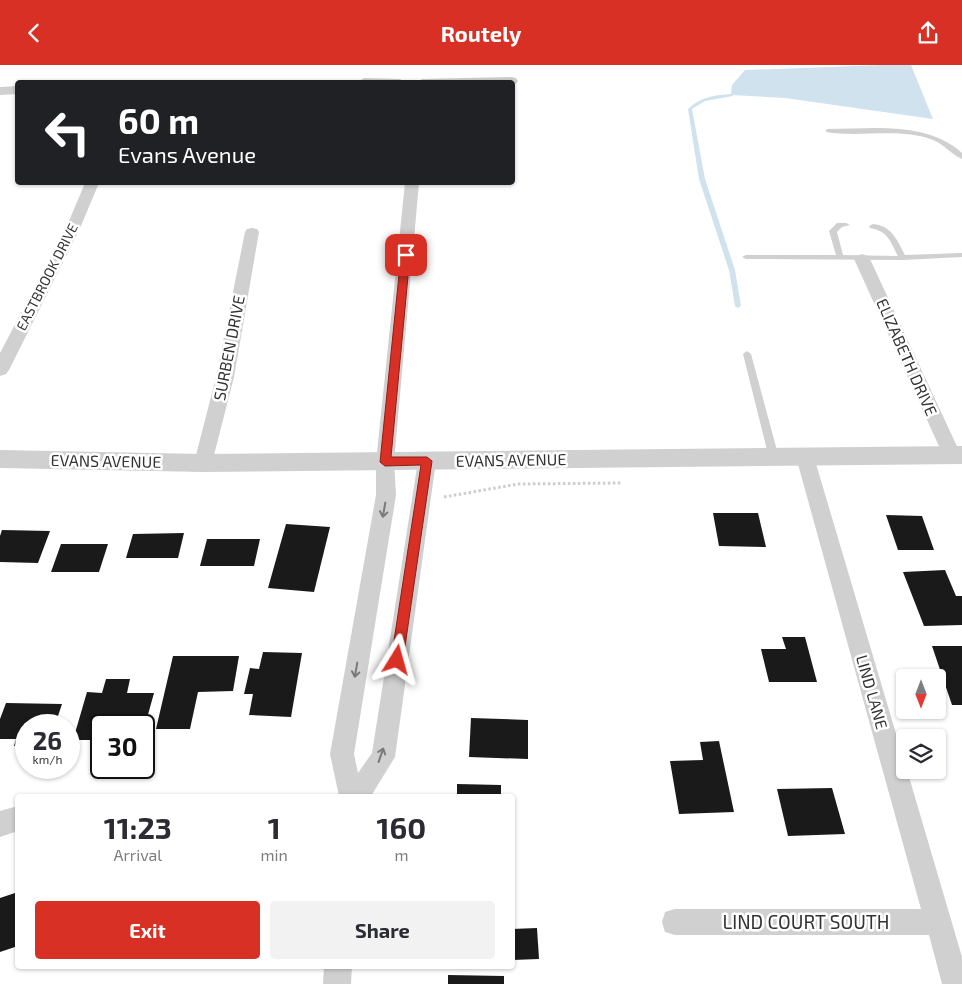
<!DOCTYPE html>
<style>
body{margin:0;font-family:"Exo 2",sans-serif;background:#f2f2f3;color:#2b2b33;height:100vh;display:flex;flex-direction:column;font-size:19px;white-space:nowrap}
*{box-sizing:border-box;margin:0}
p{font-size:16px;color:#7c7c81}
.icon{flex:none;width:28px;height:28px;fill:none;stroke:currentColor;stroke-width:2;stroke-linecap:round;stroke-linejoin:round}
.map{position:relative;flex:1;overflow:hidden}
.details{position:absolute;left:15px;top:729px;width:500px;height:175px;display:flex;flex-direction:column;background:#fff;border-radius:5px;box-shadow:0 1px 4px #0004}
.details>*{flex:none}
.guide{position:absolute;left:15px;top:15px;width:500px;height:105px;border-radius:5px;box-shadow:0 1px 4px #0004;background:#202124;color:#fff;overflow:hidden}
.needle{width:32px;rotate:180deg}
.tools{position:absolute;left:896px;top:604px;display:grid;gap:10px}
.tools a{display:grid;place-items:center;width:50px;height:50px;border-radius:5px;background:#fff;box-shadow:0 1px 4px #0004;font-size:25px}
.speed{position:absolute;left:15px;top:649px;display:flex;gap:10px;font-size:25px;font-weight:700;text-align:center}
.speed>*{display:grid;place-content:center;width:65px;height:65px;border-radius:50%;background:#fff;box-shadow:0 1px 4px #0004;line-height:1}
.speed small{font-size:12px;font-weight:400}
.speed .limit{border:2px solid #111;border-radius:8px;background:#fff;color:#111}
.pin{position:absolute;display:grid;place-items:center;width:42px;height:42px;color:#fff;margin:-21px;border-radius:10px;box-shadow:0 2px 8px #0006}
.me{position:absolute;width:55px;margin:-28px;rotate:8deg;stroke-linejoin:round;filter:drop-shadow(0 0 4px #0008)}
.turn{display:flex;align-items:center;gap:18px;height:105px;padding:0 20px;font-size:22px}
.turn .icon{width:65px;height:65px;stroke-width:2.5}
.turn b{display:block;font-size:35px;line-height:42px}
.eta{display:flex;justify-content:space-evenly;align-items:center;height:85px;text-align:center}
.eta b{font-size:30px;font-weight:700;line-height:35px}
.primary-button{display:flex;gap:10px;margin-top:auto;padding:10px 20px}
.primary-button a{flex:1;height:58px;border-radius:5px;background:#d93025;color:#fff;font-size:20px;font-weight:700;line-height:58px;text-align:center}
.primary-button a+a{background:#f2f2f3;color:#2b2b33}
header{display:flex;justify-content:space-between;align-items:center;height:65px;padding:0 20px;background:#d93025;color:#fff;font-size:22px;font-weight:700}
.map>svg:first-child{display:block}
</style>
<header><svg class="icon" aria-label="back" viewBox="0 0 24 24"><path d="M15 5l-7 7 7 7"/></svg>Routely<svg class="icon" aria-label="share" viewBox="0 0 24 24"><path d="M12 15V3M7 8l5-5 5 5M5 13v7h14v-7"/></svg></header>
<div class="map">
<svg width="962" height="919" viewBox="0 0 962 919">
<rect width="100%" height="100%" fill="#fff"/>
<!-- water -->
<path fill="#cfe2ee" d="M883 0H911L933 54 785 33 731 30 732 20 745 5Z"/>
<g fill="none" stroke-linecap="round" stroke-linejoin="round">
<!-- stream -->
<path fill="#cfe2ee" fill-rule="evenodd" d="M731 29 733 30V31L705 36 692 44 705 114 735 205 741 241 738 243 735 241 729 205 699 114 688 44C700 32 715 30 731 29Z"/>
</g>
<!-- building -->
<g fill="#1a1a1a">
<path d="M713 448H758L766 482 719 481Z"/>
<path d="M886 450 922 451 934 485H898Z"/>
<path d="M286 459 330 462 314 527 268 523Z"/>
<path d="M2 465 50 466 38 498 0 497V471Z"/>
<path d="M184 468 178 493H126L133 469Z"/>
<path d="M207 474H260L254 501H200Z"/>
<path d="M61 479H108L99 507H51Z"/>
<path d="M945 505 956 531H962V560L924 561 903 507Z"/>
<path d="M782 572H805L817 617H769L761 584H786Z"/>
<path d="M932 581H962V640H952Z"/>
<path d="M263 587 302 588 291 652 249 650 253 629H244L250 603 259 604Z"/>
<path d="M173 591H239L233 626 198 627 190 664H156Z"/>
<path d="M106 614H130L127 628H154L144 664V660H101V675H73L87 627 102 628Z"/>
<path d="M6 638 62 639 55 660H26V681H14L16 674H0V654Z"/>
<path d="M471 653 528 655V694L469 692Z"/>
<path d="M719 676 734 747 679 749 670 696 703 695 700 677Z"/>
<path d="M457 719 501 720V731H457Z"/>
<path d="M832 723 845 769 788 771 777 724Z"/>
<path d="M18 827V881L0 887V833Z"/>
<path d="M537 863 539 894 512 895V864Z"/>
<path d="M448 910 504 911V919H448Z"/>
</g>
<g fill="none" stroke-linecap="round" stroke-linejoin="round">
<!-- path -->
<path stroke="#cdcdcd" stroke-width="3" stroke-dasharray="2.5 2.5" stroke-linecap="butt" d="M444 432 518 419 621 418"/>
<!-- service -->
<g fill="#d0d0d0" fill-rule="evenodd">
<path d="M828 64C872 64 927 56 962 88V94C952 90 945 80 933 75 899 62 861 73 826 67V65Z"/>
<path d="M837 158H846L850 160 842 162 837 167 843 190 898 191C890 176 888 166 870 163L869 161 873 159C892 161 897 175 905 190L962 188V192L903 195 746 194 742 192 746 190H836L829 166Z"/>
<path d="M747 286 751 289 779 393 774 397 769 393 743 289Z"/>
</g>
<!-- minor -->
<g fill="#d0d0d0" fill-rule="evenodd">
<path d="M512 12 516 13 518 16 516 19 416 18 422 14Z"/>
<path d="M364 13 400 14 406 18 358 17Z"/>
<path d="M18 21V29L0 30V22Z"/>
<path d="M85 118H99L80 163 9 305 6 309 0 311V288L66 163Z"/>
<path d="M405 118H419L394 397 396 430 354 689 358 708 372 688 418 396 420 391 427 389 434 391 436 396 395 692 371 731H339L330 689 376 430V397Z"/>
<path d="M252 163 257 164 259 167 234 312 212 398 210 403 203 405 196 403 194 398 216 312 245 167 247 164Z"/>
<path d="M862 189 867 191 870 194 961 390 959 395 952 397 945 395 943 390 854 194 857 191Z"/>
<path d="M805 385 812 387 814 392 905 699V705H907L962 892V919H942L929 870H675L665 867 662 857 665 847 675 844H921L796 392 798 387Z"/>
<path d="M18 741V766L0 772V746Z"/>
<path d="M324 901H352L351 919H323Z"/>
</g>
<!-- tertiary -->
<path fill="#d0d0d0" fill-rule="evenodd" d="M962 381V399L203 407 0 403V385L203 389Z"/>
</g>
<!-- one-way arrows -->
<defs><path id="oneway-shaft" d="M-6 0H5M1.5-3L5.5 0L1.5 3" fill="none" stroke-width="1.6" stroke-linecap="round" stroke-linejoin="round" transform="scale(1.25)"/></defs>
<g stroke="#7a7a7a">
<use href="#oneway-shaft" transform="translate(384 445) rotate(100)"/>
<use href="#oneway-shaft" transform="translate(356 605) rotate(100)"/>
<use href="#oneway-shaft" transform="translate(381 690) rotate(-71)"/>
</g>
<!-- route -->
<path fill="#d93025" stroke="#8d1f18" d="M406 187 410 190 391 392H427L432 396 403 595 401 599 397 601 393 599 391 595 421 400 385 401 380 397 401 190Z"/>
<g text-anchor="middle" stroke-width="5" stroke-linejoin="round" paint-order="stroke">
<!-- far-street labels -->
<g font-size="14" fill="#333" stroke="#fff">
<text transform="translate(47 212) rotate(-63)" y="5">EASTBROOK DRIVE</text>
</g>
<!-- street labels -->
<g font-size="16" fill="#333" stroke="#fff">
<text transform="translate(229 283) rotate(-79)" y="6">SURBEN DRIVE</text>
<text transform="translate(907 292) rotate(66)" y="6">ELIZABETH DRIVE</text>
<text transform="translate(511 395) rotate(-1)" y="6">EVANS AVENUE</text>
<text transform="translate(106 396) rotate(1)" y="6">EVANS AVENUE</text>
<text transform="translate(872 627) rotate(74)" y="6">LIND LANE</text>
</g>
<!-- near-street labels -->
<g font-size="19" fill="#333" stroke="#fff">
<text x="806" y="864">LIND COURT SOUTH</text>
</g>
</g>
</svg>
<div class="tools">
<a><svg class="needle" viewBox="-14 -14 28 28"><path d="M0-13l5 13h-10z" fill="#e53935"/><path d="M0 13l5-13h-10z" fill="#7c7c81"/></svg></a>
<a><svg class="icon" aria-label="layers" viewBox="0 0 24 24"><path d="M12 4l9 5-9 5-9-5zM3 14l9 5 9-5"/></svg></a>
</div>
<div class="speed"><div>26<small>km/h</small></div><div class="limit">30</div></div>
<div class="pin" style="left:406px;top:190px;background:#d93025"><svg class="icon" aria-label="arrive" viewBox="0 0 24 24"><path d="M6 21V4h12l-3 4 3 4H6"/></svg></div>
<svg class="me" style="left:397px;top:595px" viewBox="-20 -20 40 40"><path d="M0-17L14 15 0 8-14 15z" fill="#d93025" stroke="#fff" stroke-width="4"/></svg>
<div class="guide">
<div class="turn"><svg class="icon" aria-label="left" viewBox="0 0 24 24"><path d="M17 20v-9H6M10 6l-5 5 5 5"/></svg><div><b>60 m</b>Evans Avenue</div></div>
</div>
<section class="details">
<div class="eta">
<div><b>11:23</b><p>Arrival</p></div>
<div><b>1</b><p>min</p></div>
<div><b>160</b><p>m</p></div>
</div>
<div class="primary-button"><a>Exit</a><a>Share</a></div>
</section>
</div>
